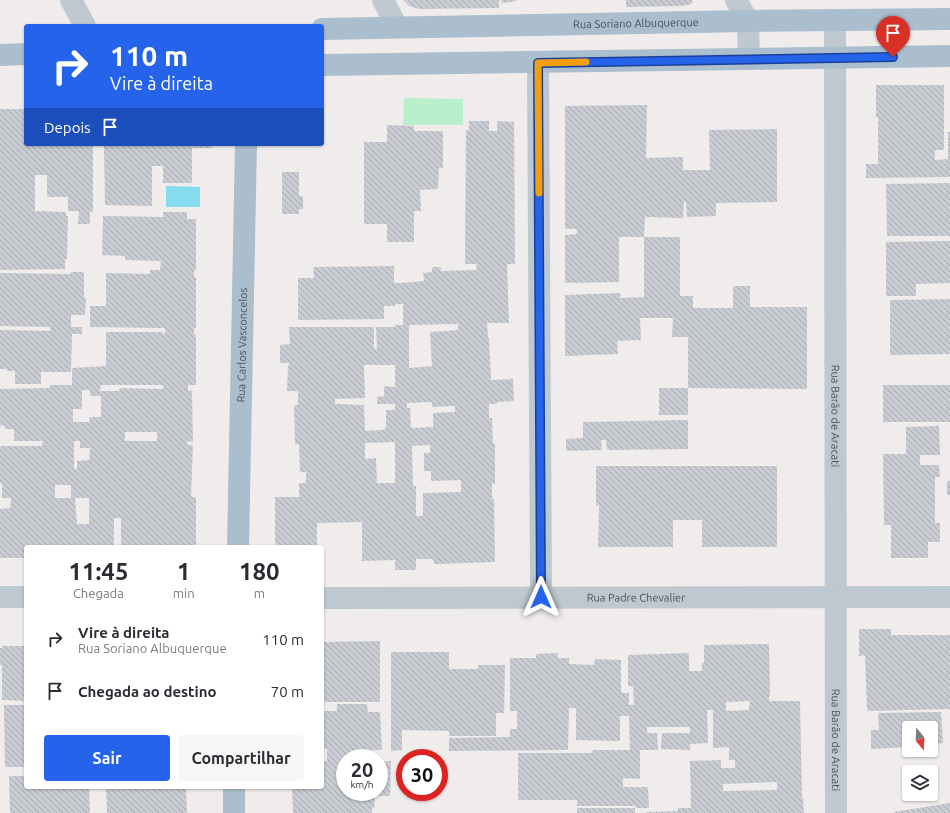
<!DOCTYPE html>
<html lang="pt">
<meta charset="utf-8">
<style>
body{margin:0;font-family:Ubuntu,sans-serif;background:#f7f7f7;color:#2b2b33;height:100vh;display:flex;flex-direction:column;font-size:15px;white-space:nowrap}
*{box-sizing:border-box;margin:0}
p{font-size:13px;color:#7c7c81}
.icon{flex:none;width:22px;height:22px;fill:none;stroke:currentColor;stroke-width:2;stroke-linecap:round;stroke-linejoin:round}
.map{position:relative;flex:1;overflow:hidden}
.drawer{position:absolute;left:24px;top:545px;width:300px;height:244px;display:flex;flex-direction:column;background:#fff;border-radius:4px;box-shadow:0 1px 3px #0004}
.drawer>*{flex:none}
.top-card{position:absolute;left:24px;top:24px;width:300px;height:122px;border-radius:4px;box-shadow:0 1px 3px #0004;background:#2563eb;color:#fff;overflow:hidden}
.needle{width:26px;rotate:162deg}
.buttons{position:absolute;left:902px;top:721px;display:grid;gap:8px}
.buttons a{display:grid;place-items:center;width:36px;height:36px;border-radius:4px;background:#fff;box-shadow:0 1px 3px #0004;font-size:20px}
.speed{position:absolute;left:336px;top:749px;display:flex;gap:8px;font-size:20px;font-weight:700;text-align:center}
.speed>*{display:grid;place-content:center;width:52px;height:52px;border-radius:50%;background:#fff;box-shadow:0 1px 3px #0004;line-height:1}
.speed small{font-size:10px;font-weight:400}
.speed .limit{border:6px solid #d22;background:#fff;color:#111}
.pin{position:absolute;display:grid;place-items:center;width:34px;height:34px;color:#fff;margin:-41px -17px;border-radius:50% 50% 50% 0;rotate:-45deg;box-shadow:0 0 4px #0007}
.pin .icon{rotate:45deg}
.me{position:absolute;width:44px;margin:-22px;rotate:0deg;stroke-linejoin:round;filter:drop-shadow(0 0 3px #0008)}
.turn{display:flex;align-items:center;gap:14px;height:84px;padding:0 20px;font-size:18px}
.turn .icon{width:52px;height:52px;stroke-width:2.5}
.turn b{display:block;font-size:28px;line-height:34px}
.then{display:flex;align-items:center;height:38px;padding:0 20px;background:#0003;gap:8px;font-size:15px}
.eta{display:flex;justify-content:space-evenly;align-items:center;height:68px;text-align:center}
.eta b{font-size:24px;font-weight:600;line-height:28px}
.action{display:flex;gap:8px;margin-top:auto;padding:8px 20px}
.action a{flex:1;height:46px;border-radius:4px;background:#2563eb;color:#fff;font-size:16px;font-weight:600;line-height:46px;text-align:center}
.action a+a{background:#f7f7f7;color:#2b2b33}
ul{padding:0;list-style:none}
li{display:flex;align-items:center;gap:12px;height:52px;padding:0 20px}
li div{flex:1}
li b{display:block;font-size:15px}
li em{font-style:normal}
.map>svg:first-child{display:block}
</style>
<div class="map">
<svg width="950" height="813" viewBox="0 0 950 813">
<defs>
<pattern id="building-back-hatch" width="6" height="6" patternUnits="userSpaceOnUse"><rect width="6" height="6" fill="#c9ccd2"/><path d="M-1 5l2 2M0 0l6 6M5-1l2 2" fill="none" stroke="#a5a8ad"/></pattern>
</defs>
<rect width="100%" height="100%" fill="#f0ecec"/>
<!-- grass -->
<path fill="#b9efcb" d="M404 98 463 99V125H403Z"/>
<!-- water -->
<path fill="#84dced" d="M166 186 200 187V207H166Z"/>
<!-- building -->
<g fill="url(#building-back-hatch)" fill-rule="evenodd">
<path d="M403 0H499V8L419 9 409 6Z"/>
<path d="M501 0H516L517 1 502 3Z"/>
<path d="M626 0H692V4L682 6 626 7Z"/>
<path d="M876 85H944V150H935V160L948 159V132H950V177L866 178V164H878V117H876Z"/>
<path d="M647 105 646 158 683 157V170H710L709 130 777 129V202L716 203V216L687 217 686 202 684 201 683 218 645 217 644 237H619V282L565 283V235L577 234V229H565V106Z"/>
<path d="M0 109H26V144H93V212L90 211V224H78L79 211H68V197H47V175H35V211L66 212V216H68L67 259H65V269L0 270Z"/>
<path d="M469 121H489V131H497V121L514 122 515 264H507L509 323H487L488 338H489L491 380 513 379 514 401 497 402V404H489V418H492L493 444H495V484L492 483V499H494L495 562 437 564H434L433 559H416V570H395V560L362 561V522L317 523V547H275V497H299V483H306V472H300L299 444H295L294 405H298V391H287L288 366H289V363H280V345L290 344 289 327H374V349H377L376 327H395V325H403V304H395V306H384V319L298 320V278H314L313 267 394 266V283H403L424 281 423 273 432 272V267H441V271L477 270 476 264H465L466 130 469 131ZM458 324V330L430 332 432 366 409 368V325ZM364 365H395V387L384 386V396L377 397V404H395V410H386V428L383 430 365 431 364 405 335 404V399L365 398ZM432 402V407L455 406V412L433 413V427L411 428 410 408H407V403ZM395 442V483H377L376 458 365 459V443ZM430 445V453H424V471H431V481L461 480V492L423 493V516H416V486H413L412 446Z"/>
<path d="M387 125 414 126V131H443V168H439L438 189 420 190 421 211H414V242H387V224H364V142H387Z"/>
<path d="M117 144H212V148H192V183H163V166H152V206L105 205 104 146H117Z"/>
<path d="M282 172H299V196H303V209H299V214H282Z"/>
<path d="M950 183V236H887L886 184Z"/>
<path d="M163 212H187V219H196V270H194V278L196 277V328H194V334H196V385H188V391L192 390 193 442 187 441V445H193L191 497H196V547H121V518H114V547H26V558H0V509L10 508 11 498H2V483H0V446H42L43 441H14V429H5V426H0V389L50 388V385H72V368L106 366V332H163V334H165V328L90 327V306H106V273L150 274V270H160L161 261 126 260 125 259V256L102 255 103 216 163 217ZM101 385H163V389L120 388 119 391H100ZM82 390H90V396H101V417H89L90 422H73V409H82ZM125 432H157V441H125ZM74 441H80V448H90L89 460 77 461V469H74ZM55 485H71V498H55ZM75 498H89V524H77Z"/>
<path d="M644 237H680V296H693V308H733V286H750V307H807V389L688 388V337H672L673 318H640L641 340 617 341 618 354 565 356V295L620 293V298L644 297Z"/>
<path d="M950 241V283L916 284V296H886V242Z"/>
<path d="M71 272H84V298H86L85 315H71V327H82V334H72L71 372H41V384H15V371H7V369H0V330L50 331 51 327 0 326V273L71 274Z"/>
<path d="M950 299V354L890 355V300Z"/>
<rect x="883" y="385" width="67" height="37"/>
<rect x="659" y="388" width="29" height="27"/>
<path d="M688 420V449L607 450 606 440H601L602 450 566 451V439L583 438V422Z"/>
<path d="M939 426 940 455H920V465H939L940 477H935V523H940V542H928V558H891V525H884L883 454H906V427Z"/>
<path d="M596 466H777V547H702V520H673V547H598L599 505 596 506Z"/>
<rect x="947" y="481" width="3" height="14"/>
<path d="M859 629H891V635H950V709L867 711 865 655 859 656Z"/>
<path d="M380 641V702H322V642Z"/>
<path d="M769 644 770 696H769V701H800L802 798H803L804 813H646V812L678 811V808H691L690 761 721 760V768H735V760H729V747L713 748V710H707L708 743 690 744V750L661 749 662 733H690V727H647V733H657L658 750H640V779L623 778V787H648L649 808H636V806H577V800H518V753H592V750H630L629 716H620V741L576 740V708H569L568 750 449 751V738L510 737V729H517V711H510V658H536V654L558 653V658H569V664L594 665 595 659 621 660V693H629V705H634L633 686H628V655L689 653V671H702V663H704V645ZM750 701 749 710 726 711V702ZM777 782V790L723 791V784Z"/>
<path d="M2 646H26V701L2 700V665H0V648H3Z"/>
<path d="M391 652H449V669H478V665H505L504 713H496V736H449V731L402 730V750L391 751Z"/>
<path d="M337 704H367L368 712H380L382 750 350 751V758H345V792H379V761H391L390 796H375L374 808H372V813H293L292 787H322V761H327V749H322V711H337Z"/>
<path d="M4 705H26V767H5Z"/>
<path d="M941 712 943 743 931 744V728H909V747L871 749V730H879L878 713Z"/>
<path d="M9 776H26V787H89L90 813H10Z"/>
<path d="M106 787H186L187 813H107Z"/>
<path d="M950 803V813H894V812Z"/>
<rect x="577" y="808" width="58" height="5"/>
</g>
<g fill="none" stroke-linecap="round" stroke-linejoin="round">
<!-- minor -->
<g stroke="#bdc8d0" stroke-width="22">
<path d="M71 0 85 26"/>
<path d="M383 0 397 27"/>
<path d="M736 0 748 21 749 59"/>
<path id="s1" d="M835 20 836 813"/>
<path d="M538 63 541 597"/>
<path d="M0 597H26"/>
<path id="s2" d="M322 598 950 597"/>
</g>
<!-- major -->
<g stroke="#abbecd" stroke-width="22">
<path id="s3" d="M322 29 748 21 950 19"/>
<path d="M0 55 26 54"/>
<path d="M322 65 950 56"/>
<path id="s4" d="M238 547 246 144"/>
<path d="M234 813V787"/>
</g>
</g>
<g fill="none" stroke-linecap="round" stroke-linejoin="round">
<defs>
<path id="route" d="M541 597 538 63 893 57"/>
</defs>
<!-- route casing -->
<use href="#route" stroke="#184099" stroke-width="10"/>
<!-- route -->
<use href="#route" stroke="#2563eb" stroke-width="7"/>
<!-- slow -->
<path stroke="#f59e0b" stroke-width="7" d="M539 193 538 63 586 62"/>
</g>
<g text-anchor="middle" stroke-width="4" stroke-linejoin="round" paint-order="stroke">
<!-- street labels -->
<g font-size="11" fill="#45515a" stroke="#fff">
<text dy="4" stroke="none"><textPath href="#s3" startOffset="314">Rua Soriano Albuquerque</textPath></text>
<text dy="4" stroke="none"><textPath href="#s4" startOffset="202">Rua Carlos Vasconcelos</textPath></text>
<text dy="4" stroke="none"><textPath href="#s1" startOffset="396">Rua Barão de Aracati</textPath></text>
<text dy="4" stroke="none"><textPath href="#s2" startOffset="314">Rua Padre Chevalier</textPath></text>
<text dy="4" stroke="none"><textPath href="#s1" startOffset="720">Rua Barão de Aracati</textPath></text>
</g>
</g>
</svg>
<div class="buttons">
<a><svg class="needle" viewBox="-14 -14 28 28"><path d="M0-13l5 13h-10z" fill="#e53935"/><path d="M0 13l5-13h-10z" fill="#7c7c81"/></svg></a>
<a><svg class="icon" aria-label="layers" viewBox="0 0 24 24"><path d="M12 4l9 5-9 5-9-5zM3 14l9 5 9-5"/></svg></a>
</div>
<div class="speed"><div>20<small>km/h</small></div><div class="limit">30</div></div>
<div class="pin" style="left:893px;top:57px;background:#d93025"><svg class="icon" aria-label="arrive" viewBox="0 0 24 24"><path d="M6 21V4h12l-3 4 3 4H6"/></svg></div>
<svg class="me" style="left:541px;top:597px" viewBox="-20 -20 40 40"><path d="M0-17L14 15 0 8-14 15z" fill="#2563eb" stroke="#fff" stroke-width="4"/></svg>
<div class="top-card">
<div class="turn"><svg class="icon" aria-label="right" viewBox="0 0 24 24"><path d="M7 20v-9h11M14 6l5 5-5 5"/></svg><div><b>110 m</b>Vire à direita</div></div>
<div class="then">Depois<svg class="icon" aria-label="arrive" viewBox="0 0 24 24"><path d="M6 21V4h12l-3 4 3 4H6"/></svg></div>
</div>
<section class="drawer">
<div class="eta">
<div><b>11:45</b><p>Chegada</p></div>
<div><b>1</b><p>min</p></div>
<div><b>180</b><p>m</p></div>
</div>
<ul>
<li><svg class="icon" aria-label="right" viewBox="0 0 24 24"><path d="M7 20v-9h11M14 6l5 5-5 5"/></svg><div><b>Vire à direita</b><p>Rua Soriano Albuquerque</p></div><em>110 m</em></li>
<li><svg class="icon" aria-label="arrive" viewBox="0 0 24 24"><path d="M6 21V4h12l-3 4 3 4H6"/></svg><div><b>Chegada ao destino</b></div><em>70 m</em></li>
</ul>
<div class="action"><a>Sair</a><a>Compartilhar</a></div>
</section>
</div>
